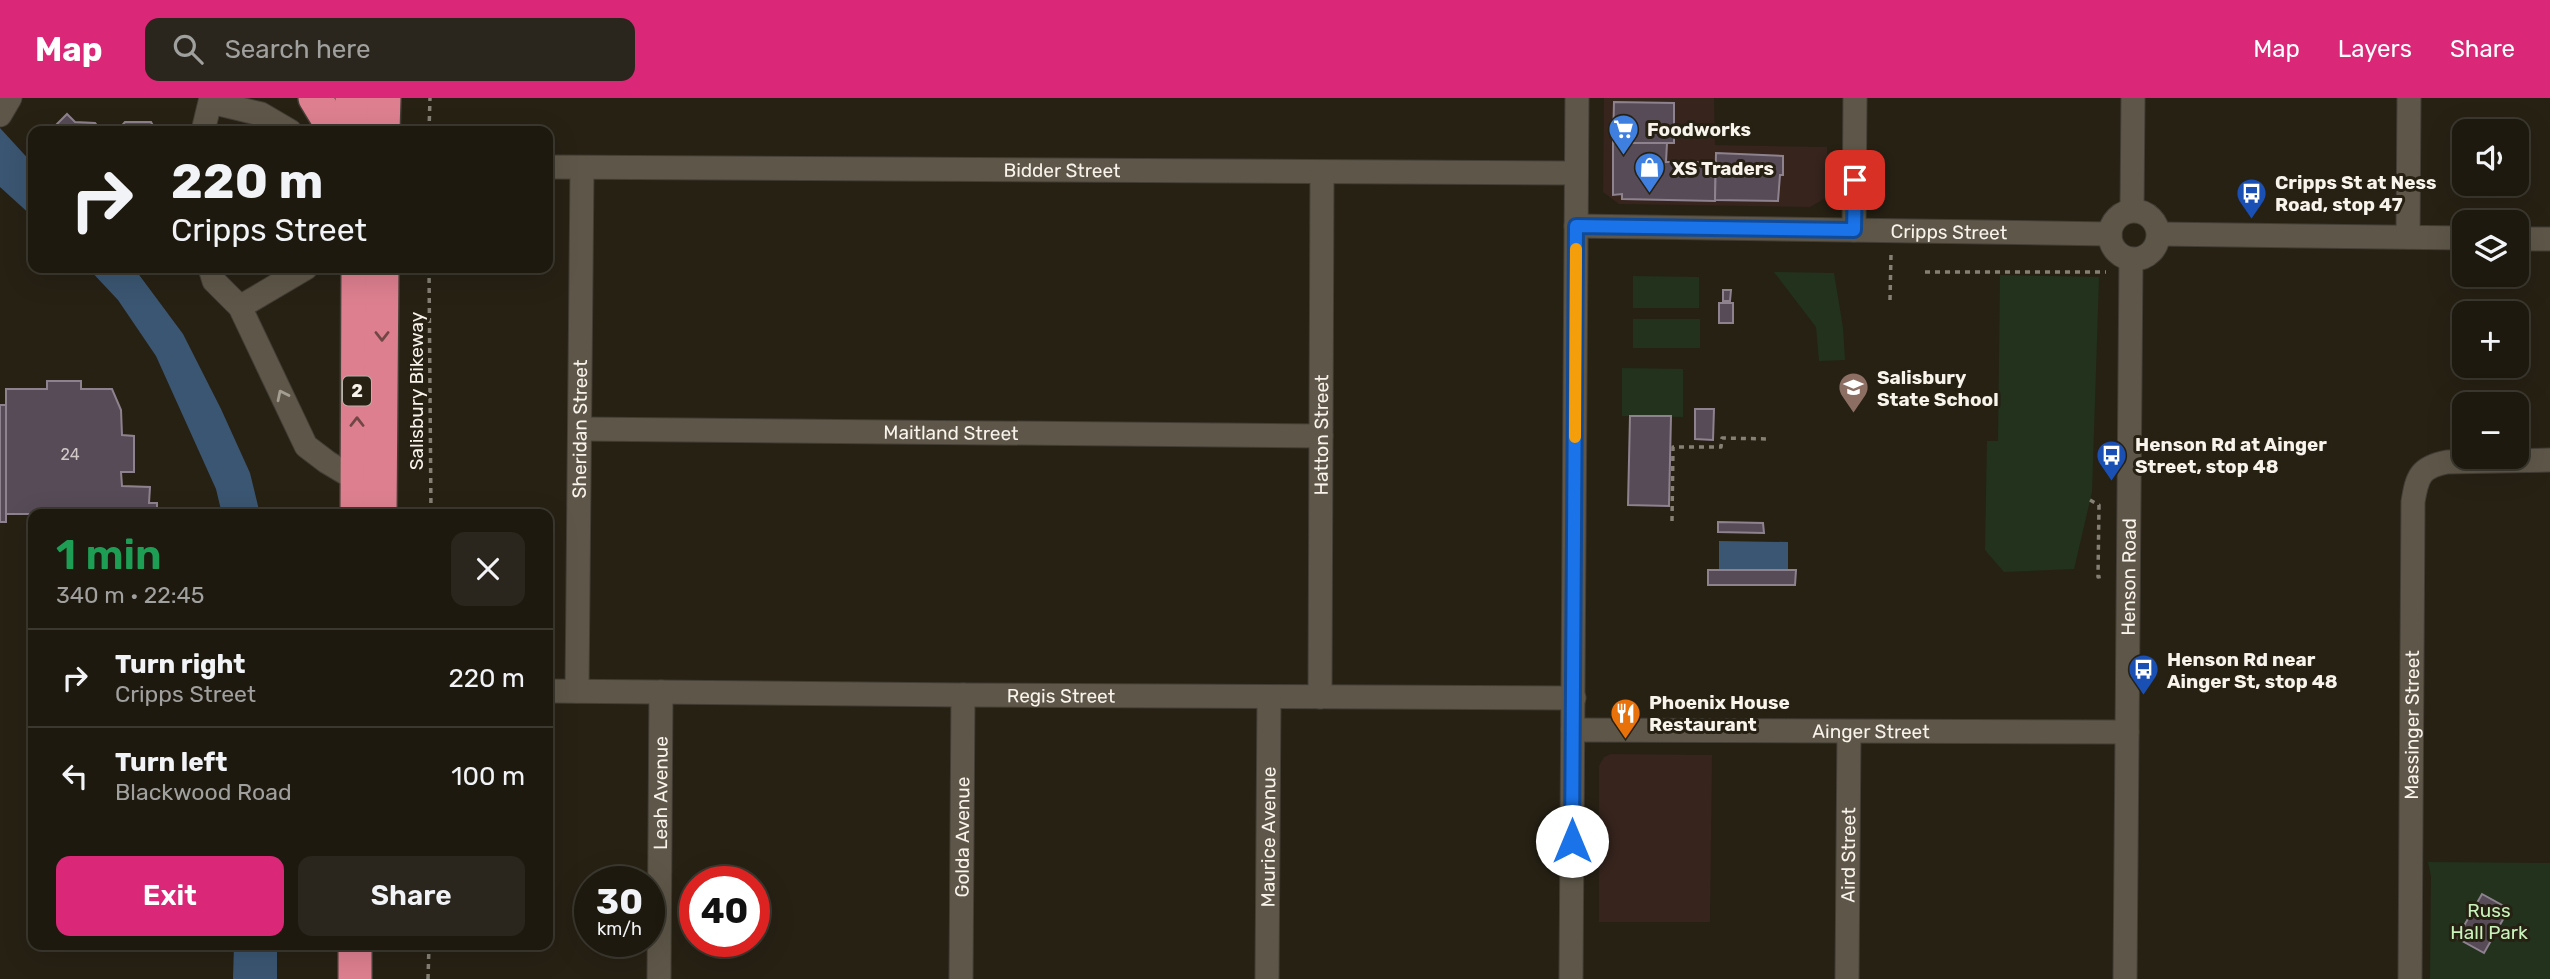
<!DOCTYPE html>
<meta charset="utf-8">
<style>
body{margin:0;font-family:Rubik,sans-serif;background:#2a261d;color:#f1f3f6;height:100vh;display:flex;flex-direction:column;font-size:26px;white-space:nowrap}
*{box-sizing:border-box;margin:0}
p{font-size:23px;color:#a0a09e}
.icon{flex:none;width:38px;height:38px;fill:none;stroke:currentColor;stroke-width:2;stroke-linecap:round;stroke-linejoin:round}
.map{position:relative;flex:1;overflow:hidden}
.drawer{position:absolute;left:28px;top:411px;width:525px;height:441px;display:flex;flex-direction:column;background:#1d190f;border-radius:14px;box-shadow:0 7px 28px #0002,0 0 0 2px #3b382f}
.drawer>*{flex:none}
.hud{position:absolute;left:28px;top:28px;width:525px;height:147px;border-radius:14px;box-shadow:0 7px 28px #0002,0 0 0 2px #3b382f;background:#1d190f;color:#f1f3f6;overflow:hidden}
.buttons{position:absolute;left:2452px;top:21px;display:grid;gap:14px}
.buttons a{display:grid;place-items:center;width:77px;height:77px;border-radius:14px;background:#1d190f;box-shadow:0 7px 28px #0002,0 0 0 2px #3b382f;font-size:35px}
.speed{position:absolute;left:574px;top:768px;display:flex;gap:14px;font-size:35px;font-weight:700;text-align:center}
.speed>*{display:grid;place-content:center;width:91px;height:91px;border-radius:50%;background:#1d190f;box-shadow:0 7px 28px #0002,0 0 0 2px #3b382f;line-height:1}
.speed small{font-size:18px;font-weight:400}
.speed .limit{border:10px solid #d22;background:#fff;color:#111}
.pin{position:absolute;display:grid;place-items:center;width:60px;height:60px;color:#fff;margin:-30px;border-radius:14px;box-shadow:0 4px 10px #0006}
.me{position:absolute;width:77px;margin:-38px;rotate:0deg;stroke-linejoin:round;filter:drop-shadow(0 0 5px #0008)}
.turn{display:flex;align-items:center;gap:24px;height:147px;padding:0 28px;font-size:32px}
.turn .icon{width:91px;height:91px;stroke-width:2.5}
.turn b{display:block;font-size:49px;line-height:60px}
.round{display:grid;place-items:center;flex:none;width:74px;height:74px;border-radius:14px;background:#2a261d}
.headline{display:flex;align-items:center;justify-content:space-between;height:119px;padding:0 28px}
h1{font-size:42px;font-weight:600;line-height:52px;color:#1e9e55}
.action{display:flex;gap:14px;margin-top:auto;padding:14px 28px}
.action a{flex:1;height:80px;border-radius:14px;background:#db2777;color:#fff;font-size:28px;font-weight:600;line-height:80px;text-align:center}
.action a+a{background:#2a261d;color:#f1f3f6}
ul{padding:0;list-style:none}
li{display:flex;align-items:center;gap:21px;height:98px;padding:0 28px;border-top:2px solid #3b382f}
li div{flex:1}
li b{display:block;font-size:26px}
li em{font-style:normal}
header{display:flex;align-items:center;gap:42px;box-sizing:border-box;height:98px;padding:0 35px;background:#db2777;color:#fff}
header strong{font-size:33px}
nav{display:flex;gap:38px;margin-inline-start:auto;font-size:24px}
.search{width:490px;height:63px;background:#2a261d;display:flex;align-items:center;gap:18px;box-sizing:border-box;padding:0 24px;border-radius:14px;color:#a0a09e;font-size:26px}
.map>svg:first-child{display:block}
</style>
<header>
<strong>Map</strong>
<div class="search"><svg class="icon" aria-label="search" viewBox="0 0 24 24"><circle cx="10" cy="10" r="6"/><path d="M15 15l6 6"/></svg>Search here</div>
<nav><a>Map</a><a>Layers</a><a>Share</a></nav>
</header>
<div class="map">
<svg width="2550" height="881" viewBox="0 0 2550 881">
<rect width="100%" height="100%" fill="#272114"/>
<!-- commercial -->
<g fill="#36241d">
<path d="M1604 0H1714L1715 47 1827 49 1829 98 1810 109 1619 106 1603 94Z"/>
<path d="M1611 656 1712 657 1710 824H1599V668L1604 659Z"/>
</g>
<!-- green -->
<g fill="#22321d">
<path d="M1774 174 1834 175 1843 230 1845 262 1819 263 1816 229Z"/>
<path d="M2000 177 2099 179 2092 394 2074 471 2004 474 1985 452 1987 343H1998Z"/>
<path d="M1633 178 1699 179V210H1633Z"/>
<rect x="1633" y="221" width="67" height="29"/>
<path d="M1622 270 1683 271V319L1622 318Z"/>
<path d="M2428 764 2550 765V881H2430L2431 778Z"/>
</g>
<!-- water -->
<g fill="#3b5672">
<path d="M0 30 33 66V119L0 89Z"/>
<path d="M88 170H134L183 236 221 311 250 375 260 416H222L216 391 156 258 118 202Z"/>
<path d="M1719 443 1788 444V471H1719Z"/>
<path d="M234 847H277V881H233Z"/>
</g>
<!-- building -->
<g fill="#564b57" stroke="#8e828f" stroke-width="2">
<path d="M1614 4 1674 5V45H1613Z"/>
<path d="M67 16 75 24 95 25 102 33H56L53 30Z"/>
<path d="M125 24H151L156 33H117Z"/>
<path d="M1613 45H1667L1666 64H1716L1715 103 1622 101V96L1613 97Z"/>
<path d="M1716 55 1783 58V77H1780L1778 103 1715 102Z"/>
<path d="M1723 192H1731L1730 203H1723Z"/>
<rect x="1719" y="205" width="14" height="20"/>
<path d="M47 283H81V291H112L121 312 122 337 134 338V374H121L122 388 150 389 149 405H157V416H6V291H47Z"/>
<rect x="0" y="307" width="6" height="117"/>
<path d="M1695 311H1714L1713 342 1695 341Z"/>
<path d="M1630 318H1671L1669 408 1628 407Z"/>
<path d="M1718 424 1763 425 1764 435 1718 434Z"/>
<path d="M1708 472H1796L1795 487H1708Z"/>
<path d="M2482 796 2509 811 2484 855 2457 840Z"/>
</g>
<g fill="none" stroke-linecap="round" stroke-linejoin="round">
<defs>
<g id="minor">
<path d="M211 4 261 16 290 33"/>
<path d="M0 17 10 0"/>
<path d="M203 33 211 0"/>
<path id="s1" d="M548 69 1576 75"/>
<path d="M2132 112 2133 0"/>
<circle cx="2134" cy="137" r="24"/>
<path id="s2" d="M1576 128 2110 136"/>
<path d="M1854 132 1855 0"/>
<path d="M2159 136 2464 140"/>
<path d="M2408 139 2409 0"/>
<path d="M2516 141H2550"/>
<path d="M210 170 214 183 240 209 306 348 327 364 357 382"/>
<path d="M240 209 306 170"/>
<path id="s3" d="M580 331 1321 338"/>
<path id="s4" d="M548 593 963 597 1574 600"/>
<path id="s5" d="M577 593 582 70"/>
<path id="s6" d="M1320 599 1322 74"/>
<path id="s7" d="M1573 632 2127 634"/>
<path id="s8" d="M659 881 661 594"/>
<path id="s9" d="M961 881 963 597"/>
<path id="s10" d="M1267 881 1269 599"/>
<path d="M1571 881 1577 0"/>
<path id="s11" d="M1847 881 1849 634"/>
<path id="s12" d="M2125 881 2131 161"/>
<path id="s13" d="M2410 881 2413 404C2417 379 2420 369 2447 364L2550 362"/>
</g>
<g id="highway">
<path d="M315 0 335 33"/>
<path d="M352 0 353 33"/>
<path d="M383 33 384 0"/>
<path d="M357 416 358 170"/>
<path d="M380 416 382 170"/>
<path d="M355 881V847"/>
</g>
</defs>
<!-- minor casing -->
<use href="#minor" stroke="#433e35" stroke-width="25"/>
<!-- highway casing -->
<use href="#highway" stroke="#433e35" stroke-width="36"/>
<!-- path -->
<g stroke="#857f74" stroke-width="3.5" stroke-dasharray="5 5" stroke-linecap="butt">
<path d="M429 33 430 0"/>
<path d="M429 170 431 416"/>
<path d="M1925 174H2106"/>
<path d="M1890 202 1891 156"/>
<path d="M2090 402 2099 407 2098 479 2105 478"/>
<path d="M1672 423 1673 349H1721L1722 340 1769 341"/>
<path d="M428 881 429 847"/>
</g>
<!-- minor -->
<use href="#minor" stroke="#5e5749" stroke-width="23"/>
<!-- highway -->
<use href="#highway" stroke="#dd7f8f" stroke-width="33"/>
</g>
<!-- one-way arrows -->
<defs><path id="oneway-chevron" d="M-2-3.5L2.5 0L-2 3.5" fill="none" stroke-width="1.6" stroke-linecap="round" stroke-linejoin="round" transform="scale(1.75)"/></defs>
<g stroke="#704745">
<use href="#oneway-chevron" transform="translate(382 238) rotate(90)"/>
<use href="#oneway-chevron" transform="translate(357 324) rotate(-90)"/>
</g>
<use stroke="#a39d92" href="#oneway-chevron" transform="translate(282 297) rotate(-116)"/>
<g fill="none" stroke-linecap="round" stroke-linejoin="round">
<defs>
<path id="route" d="M1572 743 1576 128 1854 132 1855 82"/>
</defs>
<!-- route casing -->
<use href="#route" stroke="#114b97" stroke-width="18"/>
<!-- route -->
<use href="#route" stroke="#1a73e8" stroke-width="12"/>
<!-- slow -->
<path stroke="#f59e0b" stroke-width="12" d="M1575 339 1576 151"/>
</g>
<!-- icons -->
<defs>
<symbol id="supermarket-pin" viewBox="-11 -11 22 30"><path d="M0 17L-7.5 6A9.5 9.5 0 1 1 7.5 6Z" fill="#3f7fe0" stroke="#272114"/><path d="M-6-5.5h2.5l.6 2H6L4.5 2H-2.5L-4.4-4H-6ZM-1.5 3.2a1.3 1.3 0 1 0 .1 0ZM3 3.2a1.3 1.3 0 1 0 .1 0Z" fill="#fff"/></symbol>
<symbol id="shop-pin" viewBox="-11 -11 22 30"><path d="M0 17L-7.5 6A9.5 9.5 0 1 1 7.5 6Z" fill="#3f7fe0" stroke="#272114"/><path d="M-5-2.5h2.3a2.7 3.5 0 0 1 5.4 0H5L5.5 6h-11ZM-1.5-2.5h3a1.5 2.3 0 0 0-3 0Z" fill="#fff"/></symbol>
<symbol id="bus-pin" viewBox="-11 -11 22 30"><path d="M0 17L-7.5 6A9.5 9.5 0 1 1 7.5 6Z" fill="#1a4fb4" stroke="#272114"/><path d="M-5-6H5V4H4V6H2V4H-2V6H-4V4H-5ZM-3.5-4V0h7V-4ZM-3.5 1.2v1.5H-2V1.2ZM2 1.2v1.5H3.5V1.2Z" fill="#fff"/></symbol>
<symbol id="school-pin" viewBox="-11 -11 22 30"><path d="M0 17L-7.5 6A9.5 9.5 0 1 1 7.5 6Z" fill="#8d6e63" stroke="#272114"/><path d="M0-5L7-2L0 1L-7-2ZM-4 1L0 2.5L4 1V4Q0 6-4 4Z" fill="#fff"/></symbol>
<symbol id="restaurant-pin" viewBox="-11 -11 22 30"><path d="M0 17L-7.5 6A9.5 9.5 0 1 1 7.5 6Z" fill="#e8710a" stroke="#272114"/><path d="M-5-6h1v4h1v-4h1v4h1v-4h1v5L-1.5 .5V6h-2V.5L-5-1ZM5-6V6H3V1.5H1.5Q1.5-4 5-6Z" fill="#fff"/></symbol>
</defs>
<g fill-rule="evenodd">
<use href="#supermarket-pin" x="1606" y="14" width="35" height="47"/>
<use href="#shop-pin" x="1632" y="52" width="35" height="47"/>
<use href="#bus-pin" x="2234" y="78" width="35" height="47"/>
<use href="#school-pin" x="1836" y="272" width="35" height="47"/>
<use href="#bus-pin" x="2094" y="340" width="35" height="47"/>
<use href="#bus-pin" x="2126" y="554" width="35" height="47"/>
<use href="#restaurant-pin" x="1608" y="598" width="35" height="47"/>
</g>
<g text-anchor="middle" stroke-width="6" stroke-linejoin="round" paint-order="stroke">
<!-- number labels -->
<g font-size="16" fill="#d0c9c6">
<text x="70" y="362">24</text>
</g>
<!-- shield labels -->
<rect fill="#272114" stroke="#b9b4aa" stroke-width="2" x="343" y="278.5" width="28" height="29" rx="5"/>
<g font-size="18" font-weight="bold" fill="#f8f3eb">
<text x="357" y="299">2</text>
</g>
<!-- poi labels -->
<g font-size="19" font-weight="bold" fill="#f8f3eb" stroke="#272114" text-anchor="start">
<text x="1647" y="38">Foodworks</text>
<text x="1672" y="77">XS Traders</text>
<text x="2275" y="91">Cripps St at Ness<tspan x="2275" dy="22">Road, stop 47</tspan></text>
<text x="1877" y="286">Salisbury<tspan x="1877" dy="22">State School</tspan></text>
<text x="2135" y="353">Henson Rd at Ainger<tspan x="2135" dy="22">Street, stop 48</tspan></text>
<text x="2167" y="568">Henson Rd near<tspan x="2167" dy="22">Ainger St, stop 48</tspan></text>
<text x="1649" y="611">Phoenix House<tspan x="1649" dy="22">Restaurant</tspan></text>
</g>
<!-- street labels -->
<g font-size="19" fill="#f8f3eb" stroke="#272114">
<text dy="7" stroke="none"><textPath href="#s1" startOffset="514">Bidder Street</textPath></text>
<text dy="7" stroke="none"><textPath href="#s2" startOffset="373">Cripps Street</textPath></text>
<text transform="translate(416 293) rotate(-90)" y="7">Salisbury Bikeway</text>
<text dy="7" stroke="none"><textPath href="#s5" startOffset="262">Sheridan Street</textPath></text>
<text dy="7" stroke="none"><textPath href="#s3" startOffset="371">Maitland Street</textPath></text>
<text dy="7" stroke="none"><textPath href="#s6" startOffset="262">Hatton Street</textPath></text>
<text dy="7" stroke="none"><textPath href="#s12" startOffset="402">Henson Road</textPath></text>
<text dy="7" stroke="none"><textPath href="#s4" startOffset="513">Regis Street</textPath></text>
<text dy="7" stroke="none"><textPath href="#s13" startOffset="254">Massinger Street</textPath></text>
<text dy="7" stroke="none"><textPath href="#s7" startOffset="298">Ainger Street</textPath></text>
<text dy="7" stroke="none"><textPath href="#s8" startOffset="186">Leah Avenue</textPath></text>
<text dy="7" stroke="none"><textPath href="#s9" startOffset="142">Golda Avenue</textPath></text>
<text dy="7" stroke="none"><textPath href="#s10" startOffset="142">Maurice Avenue</textPath></text>
<text dy="7" stroke="none"><textPath href="#s11" startOffset="124">Aird Street</textPath></text>
</g>
<!-- park labels -->
<g font-size="19" fill="#c8f3bb" stroke="#272114">
<text x="2489" y="819">Russ<tspan x="2489" dy="22">Hall Park</tspan></text>
</g>
</g>
</svg>
<div class="buttons">
<a><svg class="icon" aria-label="sound" viewBox="0 0 24 24"><path d="M4 9h4l5-4v14l-5-4H4zM17 9q2 3 0 6"/></svg></a>
<a><svg class="icon" aria-label="layers" viewBox="0 0 24 24"><path d="M12 4l9 5-9 5-9-5zM3 14l9 5 9-5"/></svg></a>
<a>+</a>
<a>−</a>
</div>
<div class="speed"><div>30<small>km/h</small></div><div class="limit">40</div></div>
<div class="pin" style="left:1855px;top:82px;background:#d93025"><svg class="icon" aria-label="arrive" viewBox="0 0 24 24"><path d="M6 21V4h12l-3 4 3 4H6"/></svg></div>
<svg class="me" style="left:1572px;top:743px" viewBox="-20 -20 40 40"><circle r="19" fill="#fff"/><path d="M0-13L10 11 0 6-10 11z" fill="#1a73e8"/></svg>
<div class="hud">
<div class="turn"><svg class="icon" aria-label="right" viewBox="0 0 24 24"><path d="M7 20v-9h11M14 6l5 5-5 5"/></svg><div><b>220 m</b>Cripps Street</div></div>
</div>
<section class="drawer">
<div class="headline"><div><h1>1 min</h1><p>340 m · 22:45</p></div><a class="round"><svg class="icon" aria-label="close" viewBox="0 0 24 24"><path d="M6 6l12 12M18 6L6 18"/></svg></a></div>
<ul>
<li><svg class="icon" aria-label="right" viewBox="0 0 24 24"><path d="M7 20v-9h11M14 6l5 5-5 5"/></svg><div><b>Turn right</b><p>Cripps Street</p></div><em>220 m</em></li>
<li><svg class="icon" aria-label="left" viewBox="0 0 24 24"><path d="M17 20v-9H6M10 6l-5 5 5 5"/></svg><div><b>Turn left</b><p>Blackwood Road</p></div><em>100 m</em></li>
</ul>
<div class="action"><a>Exit</a><a>Share</a></div>
</section>
</div>
